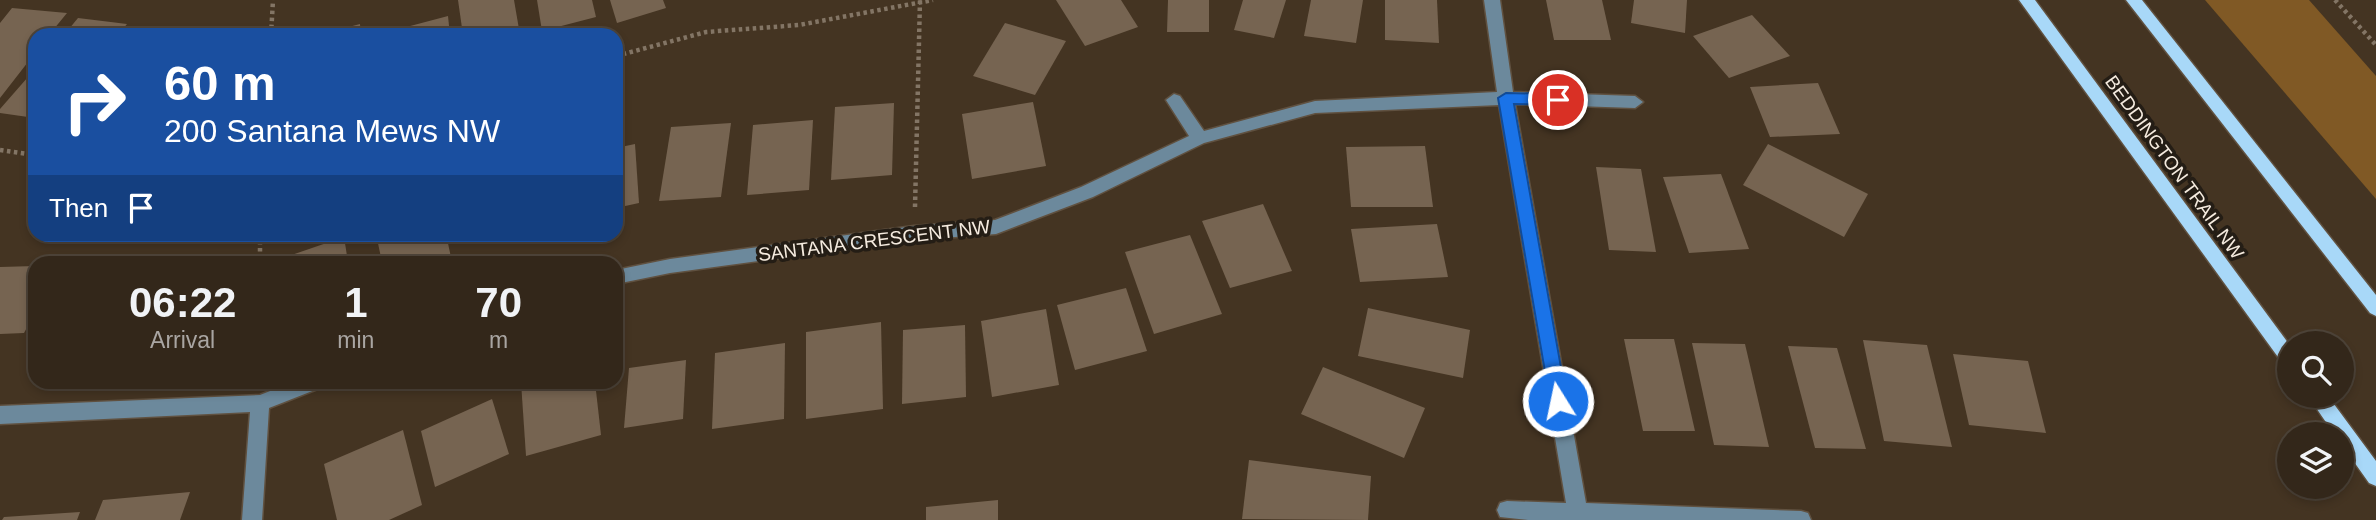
<!DOCTYPE html>
<style>
body{margin:0;font-family:Arial,sans-serif;background:#3b2f23;color:#f1f3f6;height:100vh;display:flex;flex-direction:column;font-size:26px;white-space:nowrap}
*{box-sizing:border-box;margin:0}
p{font-size:23px;color:#a9a5a2}
.icon{flex:none;width:38px;height:38px;fill:none;stroke:currentColor;stroke-width:2;stroke-linecap:round;stroke-linejoin:round}
.map{position:relative;flex:1;overflow:hidden}
.details{position:absolute;left:28px;top:256px;width:595px;height:133px;display:flex;flex-direction:column;background:#33271a;border-radius:21px;box-shadow:0 4px 10px #0003,0 0 0 2px #4e4439}
.details>*{flex:none}
.guide{position:absolute;left:28px;top:28px;width:595px;height:214px;border-radius:21px;box-shadow:0 4px 10px #0003,0 0 0 2px #4e4439;background:#1a4fa0;color:#fff;overflow:hidden}
.fabs{position:absolute;left:2277px;top:331px;display:grid;gap:14px}
.fabs a{display:grid;place-items:center;width:77px;height:77px;border-radius:50%;background:#33271a;box-shadow:0 4px 10px #0003,0 0 0 2px #4e4439;font-size:35px}
.pin{position:absolute;display:grid;place-items:center;width:60px;height:60px;color:#fff;margin:-30px;border:4px solid #fff;border-radius:50%;box-shadow:0 2px 7px #0007}
.me{position:absolute;width:77px;margin:-38px;rotate:350deg;stroke-linejoin:round;filter:drop-shadow(0 0 5px #0008)}
.turn{display:flex;align-items:center;gap:24px;height:147px;padding:0 21px;font-size:32px}
.turn .icon{width:91px;height:91px;stroke-width:2.5}
.turn b{display:block;font-size:49px;line-height:60px}
.then{display:flex;align-items:center;height:66px;padding:0 21px;background:#0003;gap:14px;font-size:26px}
.eta{display:flex;justify-content:space-evenly;align-items:center;height:119px;text-align:center}
.eta b{font-size:42px;font-weight:700;line-height:49px}
.map>svg:first-child{display:block}
</style>
<div class="map">
<svg width="2376" height="520" viewBox="0 0 2376 520">
<rect width="100%" height="100%" fill="#443422"/>
<!-- green -->
<path fill="#805925" d="M2205 0H2309L2376 76V199Z"/>
<!-- building -->
<g fill="#766451">
<path d="M458 0H514L520 35H463Z"/>
<path d="M537 0H592L596 17 542 31Z"/>
<path d="M610 0H663L666 8 617 23Z"/>
<path d="M1056 0H1121L1138 27 1085 46Z"/>
<path d="M1168 0H1209V32H1167Z"/>
<path d="M1243 0H1286L1274 38 1234 30Z"/>
<path d="M1311 0H1363L1356 43 1304 36Z"/>
<path d="M1385 0H1437L1439 43 1385 40Z"/>
<path d="M1546 0H1602L1611 40H1554Z"/>
<path d="M1634 0H1687L1685 33 1631 23Z"/>
<path d="M12 8 67 13 49 35H35V53L0 98V23Z"/>
<path d="M1752 15 1790 56 1729 78 1693 36Z"/>
<path d="M448 16 450 35H380V34Z"/>
<path d="M78 18 127 24 118 35H64Z"/>
<path d="M1005 23 1066 41 1035 95 973 76Z"/>
<path d="M360 24 361 35H322V34Z"/>
<path d="M35 69V118L0 113V109Z"/>
<path d="M1818 83 1840 134 1770 137 1750 87Z"/>
<path d="M1033 102 1046 166 972 179 962 114Z"/>
<path d="M894 103 892 175 831 180 835 107Z"/>
<path d="M813 120 809 190 747 195 753 125Z"/>
<path d="M731 123 721 197 659 201 671 127Z"/>
<path d="M635 144 639 203 616 208V148Z"/>
<path d="M1768 144 1868 194 1844 237 1743 185Z"/>
<path d="M1425 146 1433 207H1351L1346 147Z"/>
<path d="M1596 167 1641 169 1656 252 1609 250Z"/>
<path d="M1721 174 1749 249 1689 253 1663 177Z"/>
<path d="M1263 204 1292 271 1230 288 1202 221Z"/>
<path d="M1437 224 1448 277 1360 282 1351 229Z"/>
<path d="M376 234H446L452 262H382Z"/>
<path d="M484 234H511V235L484 242Z"/>
<path d="M1190 235 1222 314 1154 334 1125 252Z"/>
<path d="M344 237 348 262H277V260Z"/>
<path d="M35 266V313L24 333 0 334V267Z"/>
<path d="M1126 288 1147 351 1075 370 1057 305Z"/>
<path d="M1368 308 1470 330 1463 378 1358 356Z"/>
<path d="M1046 309 1059 385 992 397 981 321Z"/>
<path d="M881 322 883 409 806 419V332Z"/>
<path d="M965 325 966 397 902 404 903 330Z"/>
<path d="M1624 339H1674L1695 431H1643Z"/>
<path d="M1863 340 1927 345 1952 447 1884 441Z"/>
<path d="M785 343 784 419 712 429 715 353Z"/>
<path d="M1692 343 1745 344 1769 447 1714 445Z"/>
<path d="M1788 346 1837 348 1866 449 1815 448Z"/>
<path d="M1953 354 2028 361 2046 433 1969 425Z"/>
<path d="M686 360 683 419 624 428 629 368Z"/>
<path d="M1323 367 1425 408 1404 458 1301 414Z"/>
<path d="M521 382H595L601 435 526 456Z"/>
<path d="M492 399 509 454 435 487 421 431Z"/>
<path d="M403 430 422 505 389 520H337L324 464Z"/>
<path d="M1249 460 1371 476 1368 520 1242 519Z"/>
<path d="M190 492 180 520H95L103 500Z"/>
<path d="M998 500V520H926V507Z"/>
<path d="M80 512 77 520H2L4 517Z"/>
</g>
<g fill="none" stroke-linecap="round" stroke-linejoin="round">
<defs>
<g id="minor">
<path d="M1484 0H1500L1513 92 1635 96 1643 102 1635 108 1515 104 1586 503 1801 511 1808 513 1811 520H1528L1500 517 1497 510 1500 503 1507 501 1566 503 1499 105 1315 113 1204 143 1093 197 996 234 914 240 670 273 616 284V270L670 259 914 226 995 220 1081 187 1189 136 1166 100 1174 94 1180 96 1204 131 1315 101 1497 92Z"/>
<path d="M293 382H322L320 388 269 408 262 520H242L250 412 0 424V406L260 395Z"/>
</g>
<g id="major">
<path d="M2019 0H2035L2289 344V366L2283 364Z"/>
<path d="M2126 0H2142L2376 295V316L2370 313Z"/>
<path d="M2308 396H2328L2376 461V486L2369 483 2342 445V434H2334Z"/>
</g>
</defs>
<!-- minor casing -->
<use href="#minor" stroke="#605140" stroke-width="3"/>
<!-- major casing -->
<use href="#major" stroke="#605140" stroke-width="3"/>
<!-- path -->
<g stroke="#837565" stroke-width="4.5" stroke-dasharray="3.5 3.5" stroke-linecap="butt">
<path d="M2335 0 2376 45"/>
<path d="M271 35 273 0"/>
<path d="M616 56 706 32 799 25 933 0"/>
<path d="M0 150 35 155"/>
<path d="M915 207 920 0"/>
<path d="M260 234V262"/>
</g>
<!-- minor -->
<use href="#minor" fill="#6c899c" fill-rule="evenodd"/>
<!-- major -->
<use href="#major" fill="#a8d8f8" fill-rule="evenodd"/>
</g>
<!-- route -->
<path fill="#1a73e8" stroke="#114b97" stroke-width="2" d="M1506 93 1558 94 1565 100 1558 105 1514 104 1567 401 1564 406 1558 408 1552 406 1550 401 1498 98Z"/>
<g text-anchor="middle" stroke-width="7" stroke-linejoin="round" paint-order="stroke">
<!-- street labels -->
<g font-size="19" fill="#f5ebdf" stroke="#241d15">
<text transform="translate(2175 167) rotate(54)" y="7">BEDDINGTON TRAIL NW</text>
<text transform="translate(874 240) rotate(-7)" y="7">SANTANA CRESCENT NW</text>
</g>
</g>
</svg>
<div class="fabs">
<a><svg class="icon" aria-label="search" viewBox="0 0 24 24"><circle cx="10" cy="10" r="6"/><path d="M15 15l6 6"/></svg></a>
<a><svg class="icon" aria-label="layers" viewBox="0 0 24 24"><path d="M12 4l9 5-9 5-9-5zM3 14l9 5 9-5"/></svg></a>
</div>
<div class="pin" style="left:1558px;top:100px;background:#d93025"><svg class="icon" aria-label="arrive" viewBox="0 0 24 24"><path d="M6 21V4h12l-3 4 3 4H6"/></svg></div>
<svg class="me" style="left:1558px;top:401px" viewBox="-20 -20 40 40"><circle r="17" fill="#1a73e8" stroke="#fff" stroke-width="3"/><path d="M0-11L8 9 0 5-8 9z" fill="#fff"/></svg>
<div class="guide">
<div class="turn"><svg class="icon" aria-label="right" viewBox="0 0 24 24"><path d="M7 20v-9h11M14 6l5 5-5 5"/></svg><div><b>60 m</b>200 Santana Mews NW</div></div>
<div class="then">Then<svg class="icon" aria-label="arrive" viewBox="0 0 24 24"><path d="M6 21V4h12l-3 4 3 4H6"/></svg></div>
</div>
<section class="details">
<div class="eta">
<div><b>06:22</b><p>Arrival</p></div>
<div><b>1</b><p>min</p></div>
<div><b>70</b><p>m</p></div>
</div>
</section>
</div>
